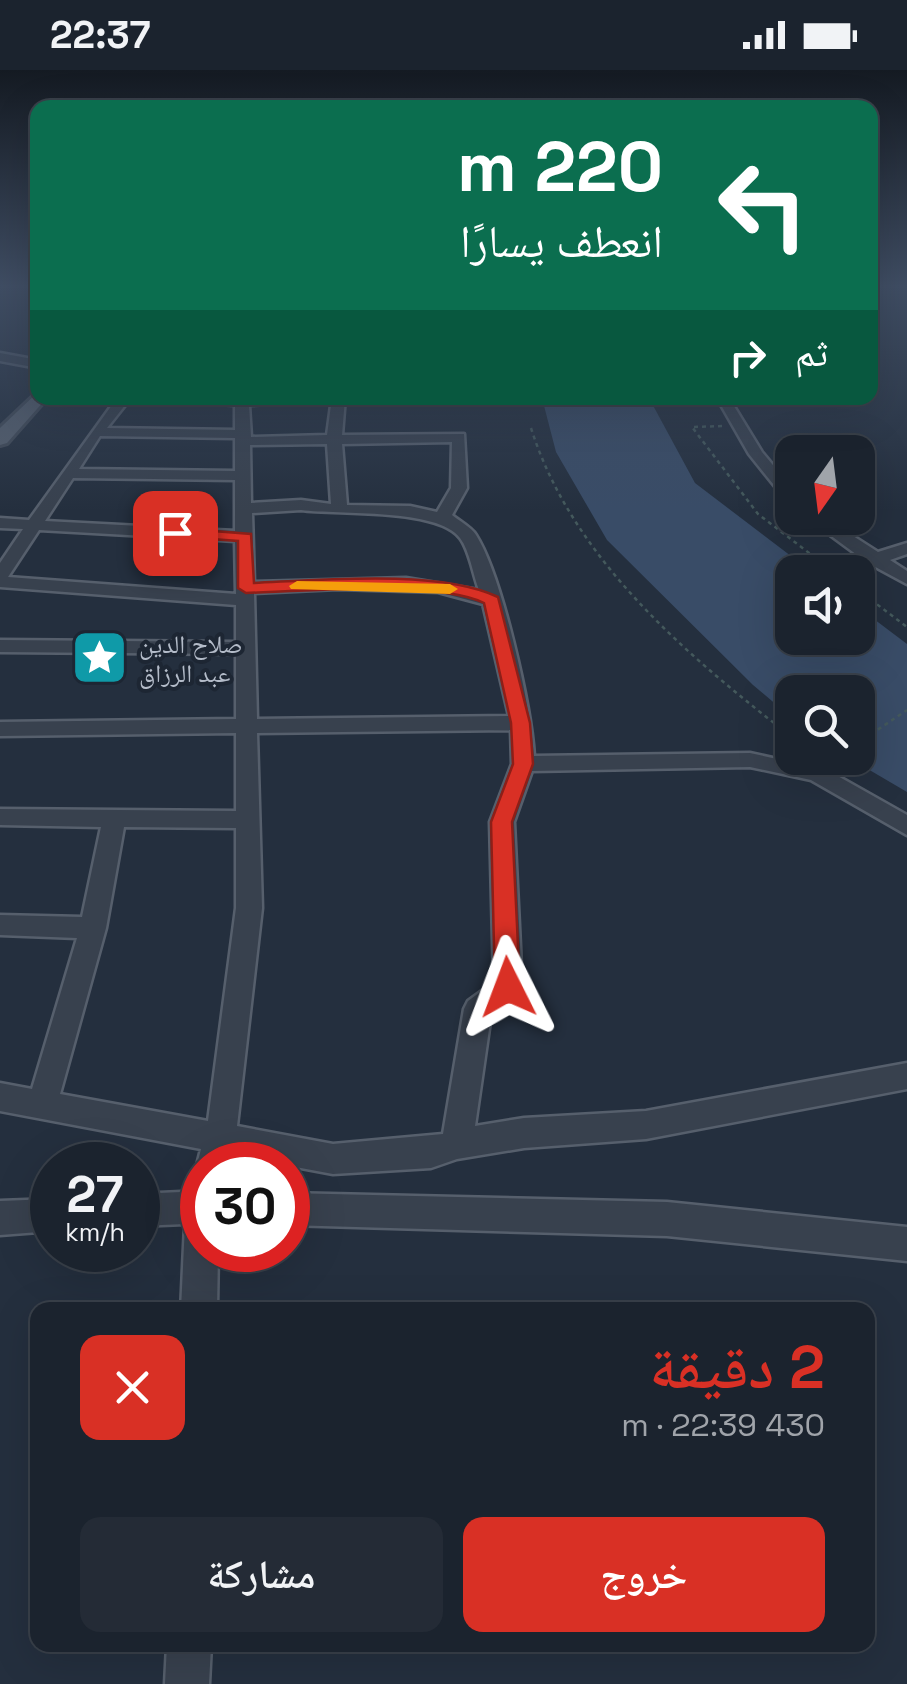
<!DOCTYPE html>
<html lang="ar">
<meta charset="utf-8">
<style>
body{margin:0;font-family:"Space Grotesk","Noto Naskh Arabic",sans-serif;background:#242b36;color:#f1f3f6;direction:rtl;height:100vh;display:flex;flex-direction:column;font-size:38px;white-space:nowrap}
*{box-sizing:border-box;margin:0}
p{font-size:32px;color:#a0a4aa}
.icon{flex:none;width:55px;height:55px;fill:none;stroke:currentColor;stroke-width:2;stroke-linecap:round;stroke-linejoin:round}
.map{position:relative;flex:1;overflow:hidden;direction:ltr}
.details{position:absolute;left:30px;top:1232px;width:845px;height:350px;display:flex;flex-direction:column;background:#1b232e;border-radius:20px;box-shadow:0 10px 40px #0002,0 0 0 2px #39404a;direction:rtl}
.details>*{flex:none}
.guide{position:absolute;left:30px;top:30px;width:848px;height:305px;border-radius:20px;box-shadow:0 10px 40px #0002,0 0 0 2px #39404a;direction:rtl;background:#0b6e4f;color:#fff;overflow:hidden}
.needle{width:65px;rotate:194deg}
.fabs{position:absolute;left:775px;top:365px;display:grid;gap:20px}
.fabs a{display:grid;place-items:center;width:100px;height:100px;border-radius:20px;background:#1b232e;box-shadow:0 10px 40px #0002,0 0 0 2px #39404a;font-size:50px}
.speed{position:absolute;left:30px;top:1072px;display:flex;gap:20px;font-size:50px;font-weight:700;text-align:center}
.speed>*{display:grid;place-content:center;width:130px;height:130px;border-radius:50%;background:#1b232e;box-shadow:0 10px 40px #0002,0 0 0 2px #39404a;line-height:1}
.speed small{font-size:25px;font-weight:400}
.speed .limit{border:15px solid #d22;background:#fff;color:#111}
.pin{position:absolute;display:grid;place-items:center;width:85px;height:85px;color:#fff;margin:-42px;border-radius:20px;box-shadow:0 5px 15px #0006}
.me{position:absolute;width:110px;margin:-55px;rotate:357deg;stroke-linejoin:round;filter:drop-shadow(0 0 8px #0008)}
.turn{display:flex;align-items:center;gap:35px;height:210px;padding:0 50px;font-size:45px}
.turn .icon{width:130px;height:130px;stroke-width:2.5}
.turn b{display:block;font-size:70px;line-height:85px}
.then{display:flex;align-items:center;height:95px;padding:0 50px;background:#0003;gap:20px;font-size:38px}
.round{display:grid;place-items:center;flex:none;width:105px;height:105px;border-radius:20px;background:#242b36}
.head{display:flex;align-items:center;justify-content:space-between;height:170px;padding:0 50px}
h1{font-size:60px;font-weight:600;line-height:75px;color:#d93025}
.cta{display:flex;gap:20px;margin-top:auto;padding:20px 50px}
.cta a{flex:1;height:115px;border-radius:20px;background:#d93025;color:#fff;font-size:40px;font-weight:600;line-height:115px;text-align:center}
.cta a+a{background:#242b36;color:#f1f3f6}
.status{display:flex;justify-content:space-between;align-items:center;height:70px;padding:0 50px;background:#1b232e;direction:ltr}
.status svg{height:28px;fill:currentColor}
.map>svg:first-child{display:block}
</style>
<div class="status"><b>22:37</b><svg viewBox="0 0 49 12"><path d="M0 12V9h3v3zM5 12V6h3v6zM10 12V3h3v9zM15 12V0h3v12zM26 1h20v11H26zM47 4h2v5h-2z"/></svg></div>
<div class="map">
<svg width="907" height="1614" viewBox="0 0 907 1614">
<rect width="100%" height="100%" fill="#242f3e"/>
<!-- water -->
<path fill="#394c67" d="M542 328H649L695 413 812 502H792V568H858V537L907 574V722L849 688H858V622H792V648L753 615 607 470 556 382Z"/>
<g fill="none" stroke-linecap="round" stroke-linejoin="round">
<defs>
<g id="minor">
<path d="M0 283 38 290V298L0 291Z"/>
<path d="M117 328H326L319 332 249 335 251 367 327 365 332 328H345L342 365 464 364 467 418 452 445C459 451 471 457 476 465 502 506 531 637 534 686L750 683 827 700 907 745V765L811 710 750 697 532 701 514 752 522 917 518 925 491 945 475 1056 524 1048 646 1041 907 993V1019L646 1069 524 1078 457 1089 431 1098 333 1104 231 1085 229 1095H202V1106L197 1095 201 1079 0 1041V1013L32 1019 77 868 0 865V845L82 847 101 757 0 755V739L236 741V663L0 666V652L236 649V584L0 582V570L236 572V535L0 517V493L23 459 0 458V448L29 450ZM130 329 235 335V360L107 358ZM100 366 235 368V401L79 399ZM452 372 451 418 437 442 410 436 347 435 342 374ZM327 374 331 434 301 430 251 433 250 375ZM73 408 235 410V461L45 451ZM301 440C339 445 438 438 460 468 470 481 473 505 479 520L406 508 254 512 252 443ZM39 460 235 471 236 524 8 507ZM338 519 438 522 483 534 509 646 257 649 254 523ZM511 660 512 694 490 752 494 912 468 931 464 939 443 1064 333 1074 237 1056 262 838 257 663ZM124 757 236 758V838L208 1051 60 1024 106 858Z"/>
<path d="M717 328H729L762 382 792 418V432L786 430 749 384Z"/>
<path d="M807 448H825L878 482 907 473V484L890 490 907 501V514L868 493Z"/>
<path d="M202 1121V1180H218L217 1240H181L185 1154 138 1156V1124Z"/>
<path d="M288 1123 667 1132 907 1157V1191L667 1166 288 1155Z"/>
<path d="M52 1129V1161L0 1165V1131Z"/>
<path d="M167 1575H211L209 1614H165Z"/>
</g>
<path id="major" d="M38 322V328H46L44 331 7 373 0 375V358Z"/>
</defs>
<!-- minor casing -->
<use href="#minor" stroke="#565f6c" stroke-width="5"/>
<!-- major casing -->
<use href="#major" stroke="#414a57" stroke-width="6"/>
<!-- path -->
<g stroke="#44595c" stroke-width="2.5" stroke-dasharray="4 4" stroke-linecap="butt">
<path d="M722 356 692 357 758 444 834 502"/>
<path d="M531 358C572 488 687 586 792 667"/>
<path d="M858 520 907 557"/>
<path d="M858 673 907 640"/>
</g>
<!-- minor -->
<use href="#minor" fill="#38414e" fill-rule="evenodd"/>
<!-- major -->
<use href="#major" fill="#56606e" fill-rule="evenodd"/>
</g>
<!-- sky -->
<linearGradient id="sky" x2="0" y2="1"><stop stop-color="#141a22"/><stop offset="0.49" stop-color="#3f4d63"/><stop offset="1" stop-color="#3f4d63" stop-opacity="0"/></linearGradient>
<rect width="907" height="441" fill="url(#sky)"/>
<!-- route -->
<path fill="#d93025" stroke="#8d1f18" stroke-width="2.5" d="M175 458 251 464 254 513C320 510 440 499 498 527L530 653 533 694 512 752 520 917 517 924 508 927 499 924 495 917 491 752 513 694 511 653 484 533C437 510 302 521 246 523L238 518V471L169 466 167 463Z"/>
<!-- slow -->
<path fill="#f59e0b" d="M297 511 450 514 458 519 450 524 291 519 289 516Z"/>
<!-- icons -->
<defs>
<symbol id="sight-square" viewBox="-11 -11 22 22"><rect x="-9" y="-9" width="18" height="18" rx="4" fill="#0f9aa8" stroke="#1d2633"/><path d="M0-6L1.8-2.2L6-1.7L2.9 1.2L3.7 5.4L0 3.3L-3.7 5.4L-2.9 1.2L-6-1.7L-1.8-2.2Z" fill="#fff"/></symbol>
</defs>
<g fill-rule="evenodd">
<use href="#sight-square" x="68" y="556" width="63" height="63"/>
</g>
<g text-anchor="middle" stroke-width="8" stroke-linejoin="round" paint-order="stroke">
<!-- far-poi labels -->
<g font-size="25" fill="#b4bcc9" stroke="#1d2633" text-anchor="start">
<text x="139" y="583">صلاح الدين<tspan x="139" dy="29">عبد الرزاق</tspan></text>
</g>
</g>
</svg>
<div class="fabs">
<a><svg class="needle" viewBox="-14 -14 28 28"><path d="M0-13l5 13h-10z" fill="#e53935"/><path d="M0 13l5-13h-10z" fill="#a0a4aa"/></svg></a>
<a><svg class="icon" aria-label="sound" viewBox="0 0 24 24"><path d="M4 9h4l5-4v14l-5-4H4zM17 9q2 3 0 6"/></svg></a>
<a><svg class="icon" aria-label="search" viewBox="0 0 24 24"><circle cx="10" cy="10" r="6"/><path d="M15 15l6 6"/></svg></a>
</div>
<div class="speed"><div>27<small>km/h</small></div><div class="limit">30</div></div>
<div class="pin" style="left:175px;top:463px;background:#d93025"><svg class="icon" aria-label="arrive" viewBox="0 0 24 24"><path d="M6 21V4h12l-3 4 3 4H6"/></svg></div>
<svg class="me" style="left:508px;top:917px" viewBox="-20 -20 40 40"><path d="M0-17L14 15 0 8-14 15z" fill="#d93025" stroke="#fff" stroke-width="4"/></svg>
<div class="guide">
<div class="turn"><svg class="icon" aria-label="left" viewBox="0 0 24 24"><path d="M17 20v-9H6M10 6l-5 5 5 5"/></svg><div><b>220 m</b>انعطف يسارًا</div></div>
<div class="then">ثم<svg class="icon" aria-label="right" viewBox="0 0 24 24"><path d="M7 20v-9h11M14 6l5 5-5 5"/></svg></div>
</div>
<section class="details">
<div class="head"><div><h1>2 دقيقة</h1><p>430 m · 22:39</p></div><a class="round" style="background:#d93025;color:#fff"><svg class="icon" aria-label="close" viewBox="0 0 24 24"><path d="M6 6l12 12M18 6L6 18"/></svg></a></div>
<div class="cta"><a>خروج</a><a>مشاركة</a></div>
</section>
</div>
